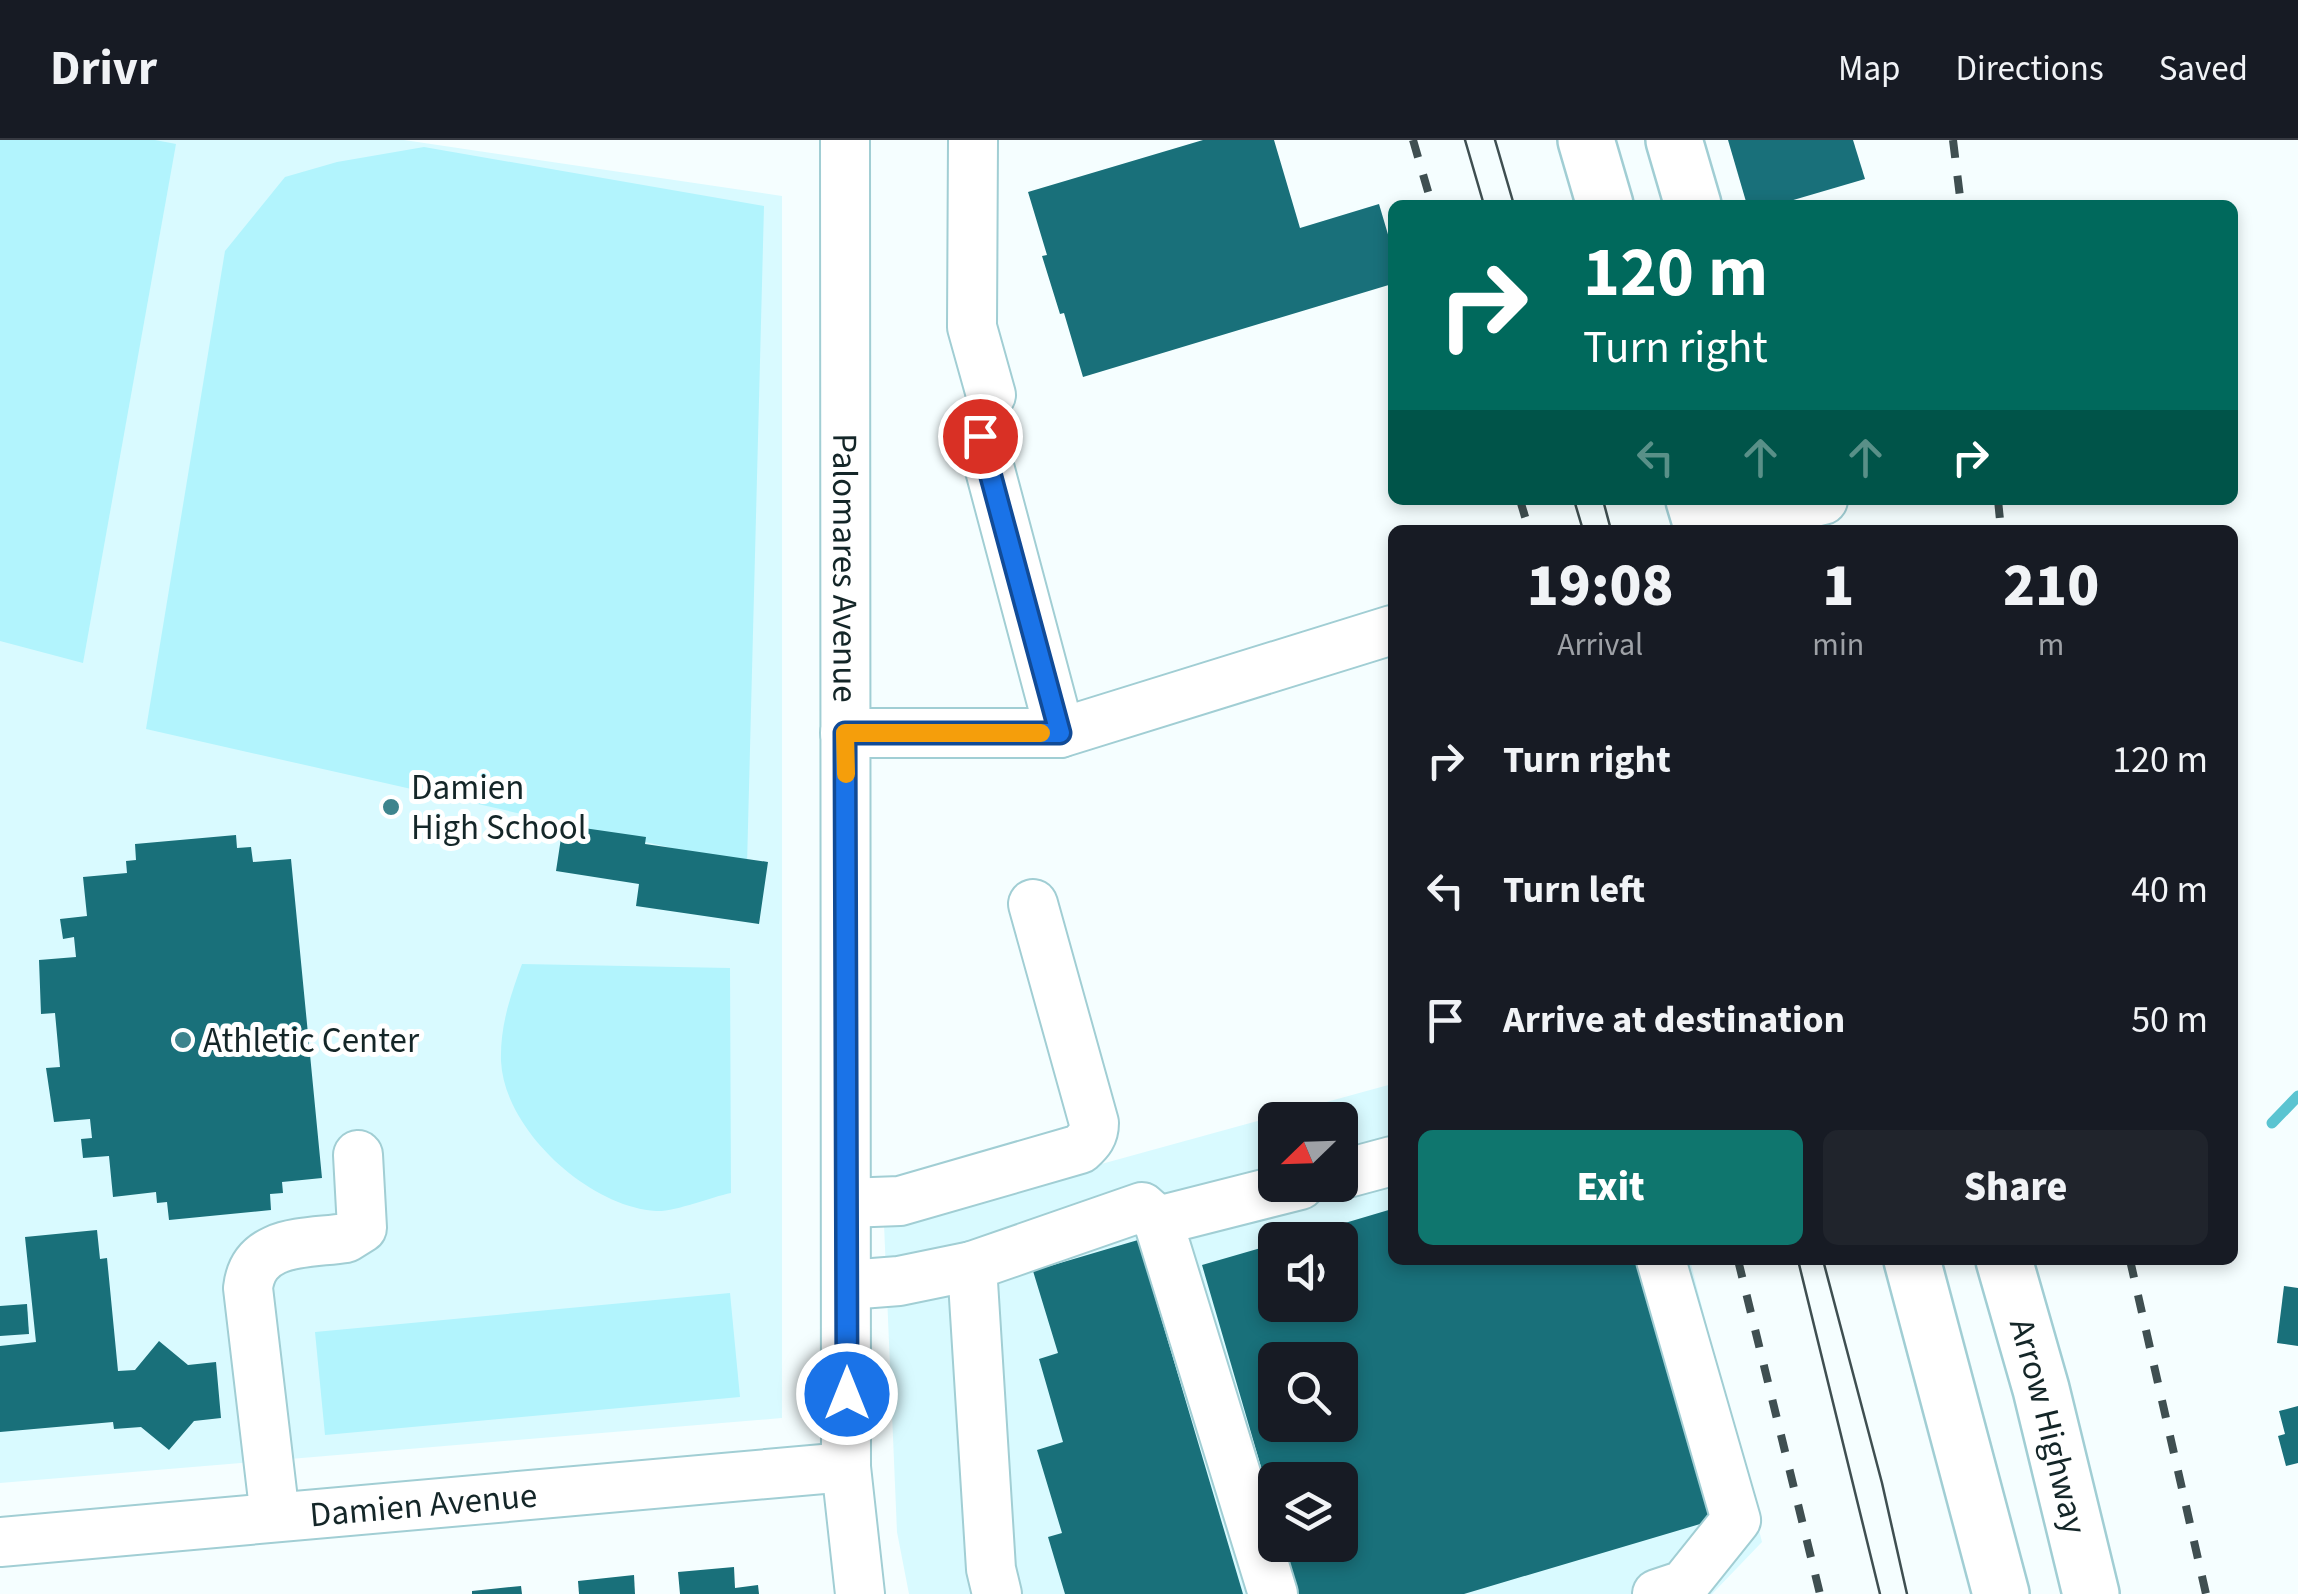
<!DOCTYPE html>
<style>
body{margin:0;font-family:"Source Sans 3",sans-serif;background:#20242c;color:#f1f3f6;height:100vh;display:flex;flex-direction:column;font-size:38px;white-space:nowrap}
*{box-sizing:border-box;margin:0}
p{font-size:32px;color:#9ea1a6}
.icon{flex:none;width:55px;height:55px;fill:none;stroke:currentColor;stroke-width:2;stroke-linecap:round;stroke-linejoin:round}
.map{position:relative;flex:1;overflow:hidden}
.sheet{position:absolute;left:1388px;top:385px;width:850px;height:740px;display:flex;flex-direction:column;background:#171b24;border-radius:15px;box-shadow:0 5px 15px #0003}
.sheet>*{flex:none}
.guide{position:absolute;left:1388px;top:60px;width:850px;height:305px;border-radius:15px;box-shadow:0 5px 15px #0003;background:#00695c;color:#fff;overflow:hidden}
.needle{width:65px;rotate:247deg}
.controls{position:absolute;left:1258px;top:962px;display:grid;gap:20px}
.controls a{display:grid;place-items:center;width:100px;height:100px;border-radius:15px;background:#171b24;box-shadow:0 5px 15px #0003;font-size:50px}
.pin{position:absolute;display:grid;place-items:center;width:85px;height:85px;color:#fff;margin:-42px;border:5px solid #fff;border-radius:50%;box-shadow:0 2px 10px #0007}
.me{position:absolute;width:110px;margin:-55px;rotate:0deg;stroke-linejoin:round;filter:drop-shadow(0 0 8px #0008)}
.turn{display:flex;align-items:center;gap:35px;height:210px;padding:0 30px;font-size:45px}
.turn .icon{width:130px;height:130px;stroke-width:2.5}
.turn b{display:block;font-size:70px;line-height:85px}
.lanes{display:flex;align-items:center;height:95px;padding:0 30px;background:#0003;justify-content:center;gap:50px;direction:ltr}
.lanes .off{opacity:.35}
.eta{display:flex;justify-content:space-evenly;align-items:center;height:170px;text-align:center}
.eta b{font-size:60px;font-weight:800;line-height:70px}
.cta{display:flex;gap:20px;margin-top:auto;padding:20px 30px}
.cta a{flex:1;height:115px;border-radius:15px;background:#0f766e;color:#fff;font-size:40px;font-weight:800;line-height:115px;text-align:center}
.cta a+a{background:#20242c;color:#f1f3f6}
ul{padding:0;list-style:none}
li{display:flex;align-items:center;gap:30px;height:130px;padding:0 30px}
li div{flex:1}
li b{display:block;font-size:38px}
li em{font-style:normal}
header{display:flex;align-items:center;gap:60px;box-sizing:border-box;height:140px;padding:0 50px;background:#171b24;border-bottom:2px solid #363941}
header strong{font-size:48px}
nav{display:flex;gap:55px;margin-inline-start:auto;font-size:35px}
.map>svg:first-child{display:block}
</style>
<header>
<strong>Drivr</strong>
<nav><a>Map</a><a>Directions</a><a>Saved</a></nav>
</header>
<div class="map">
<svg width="2298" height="1454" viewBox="0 0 2298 1454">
<rect width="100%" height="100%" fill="#f5feff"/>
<!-- built -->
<g fill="#d9faff" fill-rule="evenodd">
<path d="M0 0H404L782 56V1278L0 1343Z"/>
<path d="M1392 944V1120H1690L1762 1402 1712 1454H909L897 1392 884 1084ZM1275 980H1340V1045H1275ZM1275 1100H1340V1165H1275ZM1275 1220H1340V1285H1275ZM1275 1340H1340V1405H1275Z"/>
</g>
<!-- green -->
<g fill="#b2f4fd">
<path d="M0 0H155L176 4 83 523 0 501Z"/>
<path d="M424 7 764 66 747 725 146 589 225 111 285 37 337 22Z"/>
<path d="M522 824 730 828 731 1053C711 1057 675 1072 656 1071 589 1067 504 990 501 921 500 886 510 857 522 824Z"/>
<path d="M730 1153 740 1257 325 1295 315 1192Z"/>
</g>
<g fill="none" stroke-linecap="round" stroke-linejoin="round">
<!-- stream -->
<path stroke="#5ac4d1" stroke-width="11" d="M2272 983 2298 956"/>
</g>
<!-- building -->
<g fill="#19707a" fill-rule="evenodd">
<path d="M1203 0H1274L1300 88 1379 64 1392 108V144L1083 237 1064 173 1060 174 1042 116 1047 115 1028 52Z"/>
<path d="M1728 0H1853L1865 39 1776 65H1747Z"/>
<path d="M563 685 646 697 645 704 768 722 759 784 636 766 639 744 556 731Z"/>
<path d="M236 695 237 708 251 707 253 722 291 719 322 1038 282 1042 283 1053 270 1054 271 1070 169 1080 167 1062 157 1063 156 1052 113 1057 109 1016 83 1018 81 999 92 998 90 979 54 982 46 928 60 927 55 873 41 874 39 820 76 817 74 797 63 799 60 779 87 776 83 737 127 733 126 721 136 720 135 704Z"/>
<path d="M1392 1069V1120H1640L1717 1379 1464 1454H1298L1284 1405H1340V1340H1275L1274 1371 1202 1125 1275 1104V1165H1340V1100L1291 1099ZM1275 1220H1340V1285H1275Z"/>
<path d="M97 1090 100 1119 107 1118 118 1231 135 1230 159 1201 188 1225 216 1222 221 1278 194 1281 169 1310 141 1287 114 1289 113 1282 0 1292V1206L36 1202 25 1097Z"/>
<path d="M1138 1100 1243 1454H1065L1048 1397 1062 1393 1037 1310 1063 1302 1039 1219 1058 1213 1033 1131Z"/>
<path d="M2284 1146 2298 1148V1206L2277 1203Z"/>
<path d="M27 1164 29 1194 0 1196V1166Z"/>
<path d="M2298 1266V1323L2286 1326 2278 1296 2285 1294 2279 1271Z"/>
<path d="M734 1427 735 1448 758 1445 759 1454H680L678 1432Z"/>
<path d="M634 1435 635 1454H579L578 1441Z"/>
<path d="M521 1446 522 1454H472V1451Z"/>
</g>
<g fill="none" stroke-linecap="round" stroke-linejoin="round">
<defs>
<g id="minor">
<path id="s1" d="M845 0 846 1327 860 1454"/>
<path d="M973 0 972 187 991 255"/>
<path d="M981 296 1060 593"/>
<path d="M1703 389 1823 360"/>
<path d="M845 593H1060L1392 490"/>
<path d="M1340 1035 1392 1021"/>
<path d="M846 1063 900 1061 1080 1009C1089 1001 1094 995 1094 983L1033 764"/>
<path d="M847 1145 899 1141 972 1126"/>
<path d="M275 1377 248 1148C254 1098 307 1104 346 1098L362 1088 358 1015"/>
<path id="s2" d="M0 1402 846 1327"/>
<path d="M997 1454 991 1429 972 1126 1142 1067 1158 1081"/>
<path d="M1273 1454 1158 1081 1300 1045"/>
<path d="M1657 1454 1684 1445 1736 1380 1661 1120"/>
</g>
<g id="major">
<path d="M1586 0 1605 65"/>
<path d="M1674 0 1693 65"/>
<path d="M1694 360 1703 390"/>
<path d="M1783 360 1792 390"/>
<path d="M1912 1120 2001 1454"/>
<path id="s3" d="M2004 1120 2041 1249 2091 1454"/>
</g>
</defs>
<!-- minor casing -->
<use href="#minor" stroke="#a1ced4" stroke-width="52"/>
<!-- major casing -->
<use href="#major" stroke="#a1ced4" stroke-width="60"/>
<!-- minor -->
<use href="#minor" stroke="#fff" stroke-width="48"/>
<!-- major -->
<use href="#major" stroke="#fff" stroke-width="55"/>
<!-- tram -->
<g stroke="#3f4f51" stroke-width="2.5">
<path d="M1465 0 1484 65"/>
<path d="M1495 0 1514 65"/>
<path d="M1574 360 1583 390"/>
<path d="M1603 360 1611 390"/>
<path d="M1798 1120 1880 1454"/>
<path d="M1823 1120 1882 1343 1907 1454"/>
</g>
<!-- rail -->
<g stroke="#3f4f51" stroke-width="8" stroke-dasharray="18 18" stroke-linecap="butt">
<path d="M1413 0 1432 65"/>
<path d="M1953 0 1961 65"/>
<path d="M1520 360 1529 390"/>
<path d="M1998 360 2001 390"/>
<path d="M1738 1120 1820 1454"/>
<path d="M2130 1120 2206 1454"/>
</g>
</g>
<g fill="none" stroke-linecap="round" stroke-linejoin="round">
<defs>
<path id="route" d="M847 1254 845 593H1060L980 296"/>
</defs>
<!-- route casing -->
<use href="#route" stroke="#114b97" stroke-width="25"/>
<!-- route -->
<use href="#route" stroke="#1a73e8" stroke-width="18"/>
<!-- slow -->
<path stroke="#f59e0b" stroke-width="18" d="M846 634 845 593H1041"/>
</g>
<!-- markers -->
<g fill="#3d848d" stroke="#fff" stroke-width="4">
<circle cx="391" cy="667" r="10"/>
<circle cx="183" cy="900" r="10"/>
</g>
<g text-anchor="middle" stroke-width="10" stroke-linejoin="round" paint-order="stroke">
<!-- street labels -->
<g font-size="35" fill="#142628" stroke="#fff">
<text dy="12" stroke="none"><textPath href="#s1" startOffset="428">Palomares Avenue</textPath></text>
<text dy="12" stroke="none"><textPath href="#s3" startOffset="172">Arrow Highway</textPath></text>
<text dy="12" stroke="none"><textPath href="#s2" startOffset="425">Damien Avenue</textPath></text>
</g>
<!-- poi labels -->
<g font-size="35" fill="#142628" stroke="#fff" text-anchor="start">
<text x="411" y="659">Damien<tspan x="411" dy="40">High School</tspan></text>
<text x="203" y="912">Athletic Center</text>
</g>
</g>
</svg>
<div class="controls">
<a><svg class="needle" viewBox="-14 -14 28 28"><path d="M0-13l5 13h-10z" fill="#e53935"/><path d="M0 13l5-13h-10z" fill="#9ea1a6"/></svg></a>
<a><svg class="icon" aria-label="sound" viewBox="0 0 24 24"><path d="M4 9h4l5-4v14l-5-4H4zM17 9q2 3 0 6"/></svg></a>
<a><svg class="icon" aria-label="search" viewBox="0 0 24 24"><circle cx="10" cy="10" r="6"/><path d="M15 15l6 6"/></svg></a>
<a><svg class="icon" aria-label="layers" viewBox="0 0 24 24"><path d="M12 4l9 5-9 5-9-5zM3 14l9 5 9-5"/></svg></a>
</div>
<div class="pin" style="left:980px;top:296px;background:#d93025"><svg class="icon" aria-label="arrive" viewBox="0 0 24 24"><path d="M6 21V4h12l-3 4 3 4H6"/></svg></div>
<svg class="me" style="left:847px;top:1254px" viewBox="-20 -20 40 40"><circle r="17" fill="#1a73e8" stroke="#fff" stroke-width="3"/><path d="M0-11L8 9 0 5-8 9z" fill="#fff"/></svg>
<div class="guide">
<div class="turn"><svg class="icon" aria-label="right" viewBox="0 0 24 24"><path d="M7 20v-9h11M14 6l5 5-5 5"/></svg><div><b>120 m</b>Turn right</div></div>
<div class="lanes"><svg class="icon off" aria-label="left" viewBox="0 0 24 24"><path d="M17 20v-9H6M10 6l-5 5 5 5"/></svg><svg class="icon off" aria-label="ahead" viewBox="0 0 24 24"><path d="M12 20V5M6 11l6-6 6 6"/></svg><svg class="icon off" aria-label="ahead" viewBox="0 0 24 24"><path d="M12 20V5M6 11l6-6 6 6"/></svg><svg class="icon" aria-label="right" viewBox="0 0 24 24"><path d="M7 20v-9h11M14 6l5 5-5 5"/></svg></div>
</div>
<section class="sheet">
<div class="eta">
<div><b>19:08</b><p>Arrival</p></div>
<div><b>1</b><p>min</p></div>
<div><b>210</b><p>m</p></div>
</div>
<ul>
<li><svg class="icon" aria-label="right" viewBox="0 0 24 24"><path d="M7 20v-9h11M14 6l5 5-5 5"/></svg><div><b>Turn right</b></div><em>120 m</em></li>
<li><svg class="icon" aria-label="left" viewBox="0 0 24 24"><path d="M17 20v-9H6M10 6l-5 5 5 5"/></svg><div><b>Turn left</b></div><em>40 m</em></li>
<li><svg class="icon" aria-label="arrive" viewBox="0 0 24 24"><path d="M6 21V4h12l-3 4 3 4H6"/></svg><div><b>Arrive at destination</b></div><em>50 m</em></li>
</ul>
<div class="cta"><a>Exit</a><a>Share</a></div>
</section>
</div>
